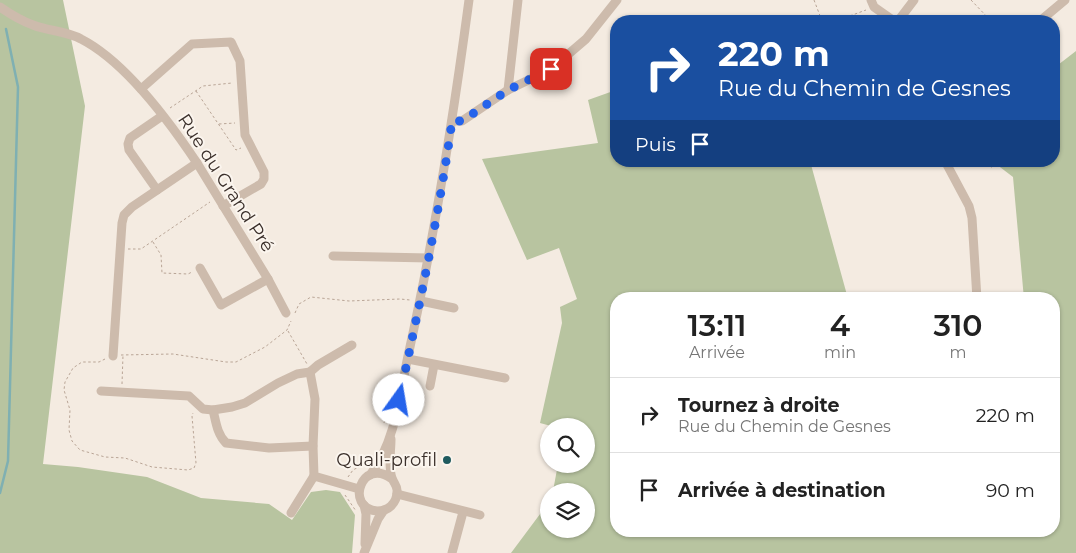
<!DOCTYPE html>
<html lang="fr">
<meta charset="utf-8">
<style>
body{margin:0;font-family:Montserrat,sans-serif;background:#f6f6f6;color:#222;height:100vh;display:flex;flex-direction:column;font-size:19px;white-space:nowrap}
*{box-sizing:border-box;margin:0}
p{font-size:16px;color:#767676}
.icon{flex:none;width:28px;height:28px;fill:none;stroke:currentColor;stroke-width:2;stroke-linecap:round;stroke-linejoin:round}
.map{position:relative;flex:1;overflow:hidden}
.sheet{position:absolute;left:610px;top:292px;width:450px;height:245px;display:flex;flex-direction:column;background:#fff;border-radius:20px;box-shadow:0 1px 4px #0004}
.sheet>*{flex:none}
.hud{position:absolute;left:610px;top:15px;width:450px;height:152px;border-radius:20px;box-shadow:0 1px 4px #0004;background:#1a4fa0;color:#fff;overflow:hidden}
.fabs{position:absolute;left:540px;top:418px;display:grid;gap:10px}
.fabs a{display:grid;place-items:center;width:55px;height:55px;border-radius:50%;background:#fff;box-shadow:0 1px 4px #0004;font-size:25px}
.pin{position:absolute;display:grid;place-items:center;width:42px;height:42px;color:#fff;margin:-21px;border-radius:10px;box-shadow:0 2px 8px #0006}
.me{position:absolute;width:55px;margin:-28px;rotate:13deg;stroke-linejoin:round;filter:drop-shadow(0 0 4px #0008)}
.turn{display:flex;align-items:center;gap:18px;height:105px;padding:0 25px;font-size:22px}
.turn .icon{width:65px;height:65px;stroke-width:2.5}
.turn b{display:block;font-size:35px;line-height:42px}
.then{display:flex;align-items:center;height:48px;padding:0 25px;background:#0003;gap:10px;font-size:19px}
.eta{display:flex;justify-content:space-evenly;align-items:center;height:85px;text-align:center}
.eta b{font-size:30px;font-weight:600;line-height:35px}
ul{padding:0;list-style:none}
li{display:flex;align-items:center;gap:15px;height:75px;padding:0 25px;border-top:1px solid #e0e0e0}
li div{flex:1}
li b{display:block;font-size:19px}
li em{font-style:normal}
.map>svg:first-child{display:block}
</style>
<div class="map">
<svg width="1076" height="553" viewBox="0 0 1076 553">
<rect width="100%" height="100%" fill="#f4ebe1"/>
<!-- green -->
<g fill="#b8c4a0">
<path d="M0 0H63L85 106 43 464 78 467 147 477 201 498 269 504 292 520 311 492 326 490 340 492 355 515 352 553H0Z"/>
<path d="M1076 51V553H511L549 502V529H586V491H553L558 464H586V426H551L540 423 562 323 560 307 577 299 559 248 527 260 482 159 598 143 588 100 616 90V161H810L847 295 838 299H616V531H1054V299H1024L1013 177 992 161H1054V68Z"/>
</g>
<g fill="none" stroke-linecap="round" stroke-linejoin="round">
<!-- stream -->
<path stroke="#7fb0b2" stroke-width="2.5" d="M0 493 8 461 18 87 6 29"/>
<!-- path -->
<g stroke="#b9a596" stroke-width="1" stroke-dasharray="2.5 2.5" stroke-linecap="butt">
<path d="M814 0 822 21"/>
<path d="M971 0 991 21"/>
<path d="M836 21 866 10"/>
<path d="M196 91 236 150 241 148"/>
<path d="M170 108 203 86 232 83"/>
<path d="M219 124 235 123"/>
<path d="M984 161 992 168"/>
<path d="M153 242 161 255 162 273 188 274 192 272"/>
<path d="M128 249H141L210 202"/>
<path d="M295 313 299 304 311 297 349 301 400 299 410 300"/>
<path d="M288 331 307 364"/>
<path d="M121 355 173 354 226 362H236L265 347 287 330 291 321"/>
<path d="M105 359 99 362H82L73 368 65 382 64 390 70 410 69 430 72 441 80 450 105 457 125 458 152 467 188 470 194 468 196 463 192 416 193 413"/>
<path d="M122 384 123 355"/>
<path d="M384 423 389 405"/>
<path d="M348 477 353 470 368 462"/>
<path d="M345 495 356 511"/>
</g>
<!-- minor -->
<g stroke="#cdbbac" stroke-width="9">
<path d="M871 0 874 7 894 21"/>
<path d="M0 7C10 14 22 21 33 25 48 31 67 31 81 39 126 62 169 121 197 163L268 279 286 313"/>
<path d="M898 21 914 0"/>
<path d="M1040 21 1065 0"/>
<path d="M141 89 192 44 231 42 240 61 245 135 264 172V179L261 184 223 206"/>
<path d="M508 90 518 0"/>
<path d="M452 121H462L508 90 551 69 586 39 617 0"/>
<path d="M945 161 969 206 972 218 977 299"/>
<path d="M157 190 129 150 128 144 130 138 162 116"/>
<path d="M333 256 429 258"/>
<path d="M200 268 221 305 268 279"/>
<path d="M421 301 454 308"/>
<path d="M113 356 122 223 124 215 132 207 197 163"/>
<path d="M408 359 505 378"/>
<path d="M310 372 318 365 352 345"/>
<path d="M430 386 434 365"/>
<path d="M101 391 189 396 203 409 213 410 232 407 245 403 278 383 297 374 310 372 315 399 313 446 314 476 359 489"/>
<path d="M213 410C216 422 217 434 226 443L269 448 313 446"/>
<path d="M391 439C391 451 388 467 392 478 394 484 398 486 397 492 397 498 395 502 391 506 387 510 382 511 377 511 344 508 362 456 392 479"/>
<path d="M370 475C395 444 400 394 408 356 434 239 453 120 469 0"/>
<path d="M397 494 480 515"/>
<path d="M364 505 366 514 365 544"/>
<path d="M291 513 314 476"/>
<path d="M364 553 378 519 384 510"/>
<path d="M452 553 463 512"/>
</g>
</g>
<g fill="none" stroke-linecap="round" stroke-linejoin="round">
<!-- route -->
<path stroke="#2563eb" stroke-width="9" stroke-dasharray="0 16.2" d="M399 400C419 307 439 215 452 121H462L508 90 551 69"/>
</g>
<!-- markers -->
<circle fill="#1f5a5e" stroke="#fbf5ee" stroke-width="2" cx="447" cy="460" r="5"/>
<g text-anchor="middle" stroke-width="4" stroke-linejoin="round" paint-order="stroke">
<!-- street labels -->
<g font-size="18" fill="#3b302b" stroke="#fbf5ee">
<text transform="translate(226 183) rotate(57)" y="6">Rue du Grand Pré</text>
</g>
<!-- poi labels -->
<g font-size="18" fill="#3b302b" stroke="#fbf5ee" text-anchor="end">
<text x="437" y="466">Quali-profil</text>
</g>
</g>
</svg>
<div class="fabs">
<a><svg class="icon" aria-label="search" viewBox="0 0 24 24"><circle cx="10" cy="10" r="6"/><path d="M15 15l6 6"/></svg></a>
<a><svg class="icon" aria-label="layers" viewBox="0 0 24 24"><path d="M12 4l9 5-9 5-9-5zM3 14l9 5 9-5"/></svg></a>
</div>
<div class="pin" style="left:551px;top:69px;background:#d93025"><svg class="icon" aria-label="arrive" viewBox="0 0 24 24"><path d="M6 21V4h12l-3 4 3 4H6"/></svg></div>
<svg class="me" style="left:399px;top:400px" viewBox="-20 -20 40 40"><circle r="19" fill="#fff"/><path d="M0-13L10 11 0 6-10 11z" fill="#2563eb"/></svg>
<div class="hud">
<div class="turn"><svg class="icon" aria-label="right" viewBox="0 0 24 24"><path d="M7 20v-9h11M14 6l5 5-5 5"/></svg><div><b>220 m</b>Rue du Chemin de Gesnes</div></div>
<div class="then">Puis<svg class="icon" aria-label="arrive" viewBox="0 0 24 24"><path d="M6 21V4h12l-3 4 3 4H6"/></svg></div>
</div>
<section class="sheet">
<div class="eta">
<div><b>13:11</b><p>Arrivée</p></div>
<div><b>4</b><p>min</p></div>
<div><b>310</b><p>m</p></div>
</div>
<ul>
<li><svg class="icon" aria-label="right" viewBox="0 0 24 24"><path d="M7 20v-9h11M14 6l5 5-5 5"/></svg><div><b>Tournez à droite</b><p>Rue du Chemin de Gesnes</p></div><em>220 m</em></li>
<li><svg class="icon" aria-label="arrive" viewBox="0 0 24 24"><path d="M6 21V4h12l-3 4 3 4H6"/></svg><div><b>Arrivée à destination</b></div><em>90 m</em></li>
</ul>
</section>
</div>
